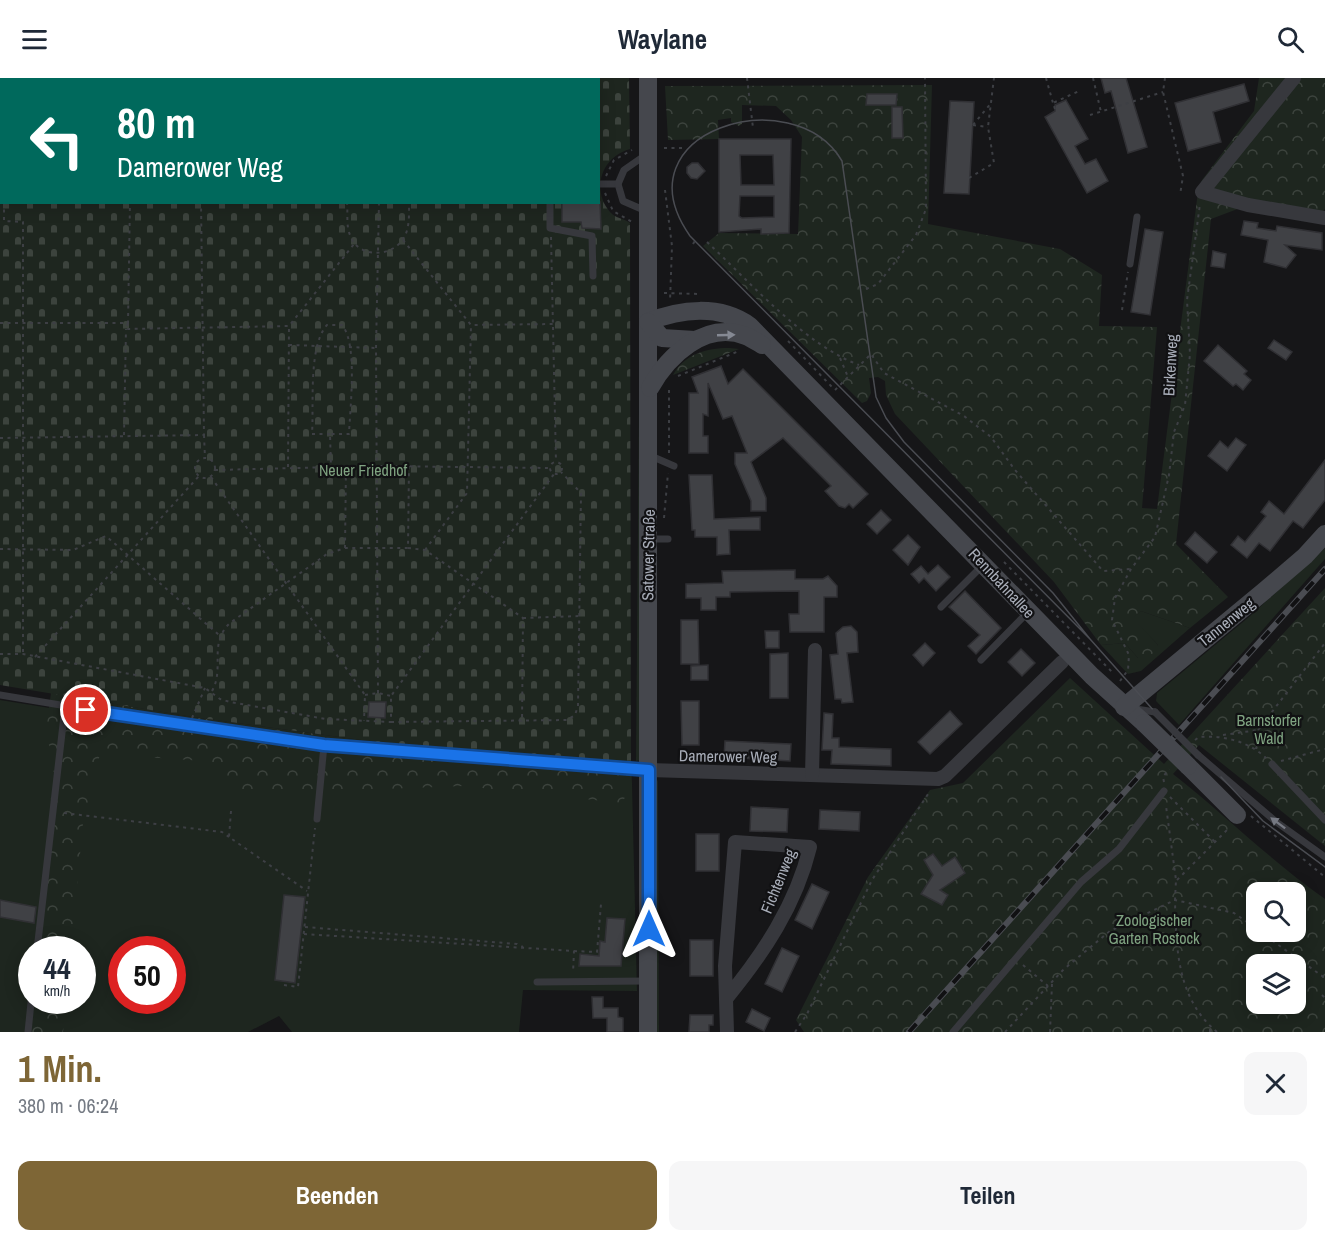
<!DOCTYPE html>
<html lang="de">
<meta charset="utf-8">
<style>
body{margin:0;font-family:"Archivo Narrow",sans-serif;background:#f6f6f7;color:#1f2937;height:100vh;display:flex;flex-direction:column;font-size:22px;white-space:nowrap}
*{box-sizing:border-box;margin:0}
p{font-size:20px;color:#747a83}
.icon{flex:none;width:33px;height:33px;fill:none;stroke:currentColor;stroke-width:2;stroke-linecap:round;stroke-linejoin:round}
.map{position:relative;height:954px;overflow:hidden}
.panel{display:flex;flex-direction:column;background:#fff;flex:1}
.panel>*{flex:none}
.guide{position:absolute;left:0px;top:0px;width:600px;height:126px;box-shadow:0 3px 15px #0003;background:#00695c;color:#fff;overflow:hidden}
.fabs{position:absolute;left:1246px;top:804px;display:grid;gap:12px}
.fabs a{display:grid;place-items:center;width:60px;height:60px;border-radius:12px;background:#fff;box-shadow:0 3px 15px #0003;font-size:30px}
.speed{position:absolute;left:18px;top:858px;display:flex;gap:12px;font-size:30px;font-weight:700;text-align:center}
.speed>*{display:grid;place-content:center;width:78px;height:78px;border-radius:50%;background:#fff;box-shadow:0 3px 15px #0003;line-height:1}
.speed small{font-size:15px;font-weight:400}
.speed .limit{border:9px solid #d22;background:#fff;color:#111}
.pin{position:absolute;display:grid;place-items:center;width:51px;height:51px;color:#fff;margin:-26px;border:3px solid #fff;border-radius:50%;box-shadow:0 2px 6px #0007}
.me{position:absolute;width:66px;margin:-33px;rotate:0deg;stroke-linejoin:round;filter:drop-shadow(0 0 4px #0008)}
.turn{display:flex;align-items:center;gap:21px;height:126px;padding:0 18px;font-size:27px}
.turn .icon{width:78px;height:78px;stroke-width:2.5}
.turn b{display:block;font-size:42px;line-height:51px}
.round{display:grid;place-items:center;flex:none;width:63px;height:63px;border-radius:12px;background:#f6f6f7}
.headline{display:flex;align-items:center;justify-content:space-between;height:102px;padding:0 18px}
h1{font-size:36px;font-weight:700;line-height:45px;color:#7e6636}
.primary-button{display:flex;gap:12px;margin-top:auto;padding:12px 18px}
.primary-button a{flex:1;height:69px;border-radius:12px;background:#7e6636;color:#fff;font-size:24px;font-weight:700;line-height:69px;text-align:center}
.primary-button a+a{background:#f6f6f7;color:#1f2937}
header{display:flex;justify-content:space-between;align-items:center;height:78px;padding:0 18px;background:#fff;font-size:27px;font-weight:700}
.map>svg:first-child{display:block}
</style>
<header><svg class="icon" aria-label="menu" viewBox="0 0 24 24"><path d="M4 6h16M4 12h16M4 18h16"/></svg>Waylane<svg class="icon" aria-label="search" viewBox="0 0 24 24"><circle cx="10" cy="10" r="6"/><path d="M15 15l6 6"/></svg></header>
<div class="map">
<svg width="1325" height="954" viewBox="0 0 1325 954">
<defs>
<pattern id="forest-crowns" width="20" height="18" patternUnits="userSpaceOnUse" patternTransform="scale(1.5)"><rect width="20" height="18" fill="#1e261f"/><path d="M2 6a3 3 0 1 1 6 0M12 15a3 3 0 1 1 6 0" fill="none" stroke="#3c433d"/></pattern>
<pattern id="cemetery-stones" width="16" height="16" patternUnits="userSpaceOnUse" patternTransform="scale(1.5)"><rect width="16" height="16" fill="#1e261f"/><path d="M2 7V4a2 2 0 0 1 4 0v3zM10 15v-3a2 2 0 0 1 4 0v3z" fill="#3c433d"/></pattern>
</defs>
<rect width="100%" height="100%" fill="#161618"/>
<!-- grass -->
<g fill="#1e261f" fill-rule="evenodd">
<path d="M639 325 643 364 641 682 636 683Z"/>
<path d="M1325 470V481L1179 647 1156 623 1157 615 1249 539Z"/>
<path d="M1141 533 1190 550 1141 593 1128 596 1101 567 1125 565 1138 580 1158 567 1132 540Z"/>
<path d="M0 622 237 660 632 706 637 913 523 912 519 954H292L279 938 248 954H0ZM32 872H82V922H32ZM122 872H172V922H122Z"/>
<path d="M658 701 659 954H656V706Z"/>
</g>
<!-- forest -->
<g fill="url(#forest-crowns)" fill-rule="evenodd">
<path d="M1259 0H1325V131L1318 138 1248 127 1211 141 1176 466 1228 519 1190 550 1141 533 1133 540 1158 567 1151 578 1144 582 1138 580 1125 565 1101 567 1054 504 895 336 886 317 885 303 878 299 869 300 871 315 867 323 862 325 703 168 719 155 798 156 802 59 791 42 776 28 742 27V46L739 48 731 44V40L718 42 719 61 668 62 665 8 932 7 928 146 1060 171 1102 197 1099 248 1157 249 1142 430 1157 431 1198 114 1202 102 1254 33Z"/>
<path d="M729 270 739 271 673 297C684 276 707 270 729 270Z"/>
<path d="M1325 510V768L1199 667 1173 696C1225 737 1271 783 1325 821V954H804L796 942 868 799 930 712 963 705 1070 600 1164 686ZM1257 814H1296V854H1257ZM1257 886H1296V926H1257Z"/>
<path d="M51 615 193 639 427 671 631 687 632 706 622 725 464 708 246 716 204 683 100 676 83 745 71 871 36 872 55 679 45 659Z"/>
<path d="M32 922 66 923 63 954H28Z"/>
</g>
<!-- cemetery -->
<path fill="url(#cemetery-stones)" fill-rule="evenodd" d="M0 0H629L630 71C601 79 591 112 610 134 616 141 624 140 630 145L631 687 427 671 193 639 0 607ZM2 2H598V124H2Z"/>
<!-- building -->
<g fill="#404145" stroke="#303034" stroke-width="1.5" fill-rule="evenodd">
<path d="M1101 0H1126L1147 69 1128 75 1111 13 1105 15Z"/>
<path d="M1244 6 1249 23 1213 34 1221 64 1188 73 1175 25Z"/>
<path d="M867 16H897L896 27H866Z"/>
<path d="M1066 22 1088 61 1075 68 1085 86 1096 81 1108 103 1087 115 1045 39 1055 33V27Z"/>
<path d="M950 23 974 24 969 116 944 115Z"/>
<path d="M892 29H902L903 60H892Z"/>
<path d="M719 61H791L789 155 761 156V151L719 154ZM740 77H773L774 107H741ZM740 118H774V139L742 140 739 138Z"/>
<path d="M692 85H698L705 93 697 101 691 100 687 95V89Z"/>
<path d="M562 124H600L601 151 582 150 581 144H562Z"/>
<path d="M1244 143 1258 145 1257 150 1276 153 1277 148 1322 155V172L1285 167 1296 177 1286 190 1264 184 1268 162 1241 157Z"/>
<path d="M1145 151 1163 154 1150 237 1131 234Z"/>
<path d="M1213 173 1226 176 1224 190 1211 188Z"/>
<path d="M1274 262 1292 274 1286 282 1268 270Z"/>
<path d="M1218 267 1247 293 1244 296 1251 302 1243 312 1236 306 1233 308 1204 283Z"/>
<path d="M721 288 728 306 743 291 868 416 853 430 849 426 845 430 839 428 825 413 831 408 783 360 751 384 766 420V433H751V423L735 386V375H747L732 338 723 341 708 305V338L703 336V358H708V375H689V315H698L692 299Z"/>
<path d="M1236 360 1246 367 1227 393 1208 378 1220 363 1228 370Z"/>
<path d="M1325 382V422L1303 450 1293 443 1270 473 1259 465 1247 480 1231 467 1238 458 1245 464 1266 438 1261 434 1269 423 1284 436Z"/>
<path d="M689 397H712L714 441 760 439V452H729L730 476 717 477V459H695V452H692Z"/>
<path d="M881 432 891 442 877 456 867 446Z"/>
<path d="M1195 454 1217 474 1207 485 1185 466Z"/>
<path d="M908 457 920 469 908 487 893 472Z"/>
<path d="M938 487 950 499 936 513 924 500 919 505 911 496 921 488 928 496Z"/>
<path d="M795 492V501H823L828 498 837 508V519H824V554H790L789 536H799V513L730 514V519H716V532H701V520H686V506L723 505 722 493Z"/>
<path d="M965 513 1001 550 976 576 968 568 980 557 949 529Z"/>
<path d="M681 542H698L699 586H681Z"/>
<path d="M851 548 857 554 858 574 847 575 853 624 842 625 841 621H835L830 577 838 576 836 555 843 549Z"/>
<path d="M765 553H779V570H766Z"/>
<path d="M925 565 935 575 923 588 913 577Z"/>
<path d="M1021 571 1035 585 1022 598 1008 584Z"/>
<path d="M788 575V620H770V576Z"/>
<path d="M708 587V602H691V588Z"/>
<path d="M681 623H699V667H682Z"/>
<path d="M369 624H386L385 640 368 639Z"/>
<path d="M950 633 962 646 930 676 918 664Z"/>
<path d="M824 635 833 636 832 660H839V669L891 671V688L831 686 832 672H822Z"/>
<path d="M725 663 791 666 790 683 724 679Z"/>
<path d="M751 729 788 731 787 754 750 753Z"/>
<path d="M820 732 860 734 859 753 819 751Z"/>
<rect x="696" y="756" width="23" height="37"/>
<path d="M933 776 942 788 955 779 965 795 940 812 948 817 942 827 921 816 933 797 924 782Z"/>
<path d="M812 806 829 814 812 851 795 842Z"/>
<path d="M284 817 305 819 295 905 275 902Z"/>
<path d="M0 822 36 829 34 845 0 839Z"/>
<path d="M607 840 625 841 621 888H579L580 876 599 878 600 863 605 864Z"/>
<rect x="690" y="862" width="23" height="36"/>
<path d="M782 870 799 878 782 914 765 906Z"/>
<path d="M592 919H603V930H618V939L623 940V954H607V940H593Z"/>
<path d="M752 931 770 940 764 953 746 944Z"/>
<path d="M690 937H713V947H709V954H689Z"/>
</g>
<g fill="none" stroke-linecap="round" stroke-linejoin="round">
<!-- path -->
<g stroke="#3d3f44" stroke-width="2" stroke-dasharray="3 4.5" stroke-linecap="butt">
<path d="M570 0V2"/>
<path d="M747 0 753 50"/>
<path d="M1046 0 1053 25"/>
<path d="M1093 0 1101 34"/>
<path d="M1165 0 1163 14 1183 98 1180 117"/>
<path d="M5 2V0"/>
<path d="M23 2V0"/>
<path d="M104 2V0"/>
<path d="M179 2V0"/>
<path d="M308 2V0"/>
<path d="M0 21H2"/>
<path d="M1055 31 1053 25 1079 13"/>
<path d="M1090 37 1163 14"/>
<path d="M973 47 992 24"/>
<path d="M973 47 988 49"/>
<path d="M664 70H686"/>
<path d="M606 98 614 82 632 72"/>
<path d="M969 100 994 85 988 49 994 0"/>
<path d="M665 112 672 168 670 223"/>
<path d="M605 115 613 133 632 144"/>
<path d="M0 124H2"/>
<path d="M4 124V143L23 144V576"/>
<path d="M347 124C348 135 346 148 350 157 357 180 391 180 403 161 410 151 409 136 409 124"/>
<path d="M551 159 556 384"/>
<path d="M403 162 471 247 553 246"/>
<path d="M707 164C750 204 805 267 859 287"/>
<path d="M693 166 696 161"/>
<path d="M866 211 878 206 916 157 926 131 925 0"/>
<path d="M664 215 700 216"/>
<path d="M1122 232 1128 194"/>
<path d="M0 245H128L130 124"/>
<path d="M128 245 126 251 289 248 354 166"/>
<path d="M788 263 832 309"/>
<path d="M289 267 376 270"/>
<path d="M840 280 848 299"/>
<path d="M678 298 739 273"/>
<path d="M835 312 871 276 884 295 964 338 991 359 1015 392 1103 493 1131 491"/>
<path d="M330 356H312C314 327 308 268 327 247H342C358 266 350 330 349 356H330L331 389"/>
<path d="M124 357 126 251"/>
<path d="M204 357 205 380"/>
<path d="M0 360 204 357 201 124"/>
<path d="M669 375V308"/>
<circle cx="205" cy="390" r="10"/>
<circle cx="556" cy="390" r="6"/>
<path d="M288 389 289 248"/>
<path d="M215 392 378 388 549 390"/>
<path d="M211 399 365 617 364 643"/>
<path d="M664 440 668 395"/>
<path d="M345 470 346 389"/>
<path d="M408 470 425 472 523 540 522 644"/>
<path d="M0 471 73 472 106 458 219 557"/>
<path d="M425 472 467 415 471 247"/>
<path d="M1004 484 1113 595"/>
<path d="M523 540 580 538"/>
<path d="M0 576H23L205 610 220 621 230 624 326 641 391 644V618L554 396"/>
<path d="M35 579 199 398"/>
<path d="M1120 603 1128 592 1129 577 1112 542 1115 520 1131 491 1155 459 1169 397 1174 354 1185 327 1190 276 1187 222 1200 126"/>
<path d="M212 613C225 590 208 566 230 545L327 476 345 470H408L409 388"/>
<path d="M378 615 376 270 379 124"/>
<path d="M365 617 378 615 391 618"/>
<path d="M192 640 205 610"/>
<path d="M391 644 567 642 575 637 578 628 581 415 561 394"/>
<path d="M1258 652 1325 565"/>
<path d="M1223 657 1258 652 1256 671"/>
<path d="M1195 662 1199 659C1223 657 1248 663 1266 680"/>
<path d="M1281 683 1325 671"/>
<path d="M1164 704 1163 699 1169 691"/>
<path d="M1170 719 1215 764"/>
<path d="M231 733 229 759 307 813"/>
<path d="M64 735 222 754 229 759"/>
<path d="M1251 738 1325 799"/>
<path d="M1177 802 1228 751 1226 749"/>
<path d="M305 849 517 866 523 869"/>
<path d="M1260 854 1325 900"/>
<path d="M304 856 574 873 573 895"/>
<path d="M574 873 597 874 601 826"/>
<path d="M1023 887 1048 908"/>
<path d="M284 907 298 909 315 750"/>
<path d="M1322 917 1325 920"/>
<path d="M795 954 807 936 872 802 930 713"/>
<path d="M1005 954 1064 891 1110 853 1175 822 1176 802 1166 728"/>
<path d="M1050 954 1052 906"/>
<path d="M1210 954V948"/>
<path d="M1217 954C1177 921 1176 870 1175 822L1234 835 1257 851"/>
</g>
<!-- lane -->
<g stroke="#37383d" stroke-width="7">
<path d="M190 0V2"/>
<path d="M450 0V2"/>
<path d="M598 106H618L623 123 646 133"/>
<path d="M618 106 624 92 647 76"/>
<path d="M550 124V150L592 158 593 198"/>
<path d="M1130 186 1137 139"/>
<path d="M651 378 674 388"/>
<path d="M650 461H668"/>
<path d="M941 529 982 488"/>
<path d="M981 582 1028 534"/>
<path d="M0 617 235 656 324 667 646 692"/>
<path d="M1136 631 1155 634"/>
<path d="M1198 677 1275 743 1325 779"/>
<path d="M1272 686 1325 742"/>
<path d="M317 741 324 667"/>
<path d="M37 872 65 629"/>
<path d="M537 904 646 903"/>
<path d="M28 954 32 915"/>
<path d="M953 954 1081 804 1119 771 1164 713"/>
</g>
<!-- street -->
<g stroke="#37383d" stroke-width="14">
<path d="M1294 0 1202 114 1248 127 1325 140"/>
<path d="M649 692 938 701 945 698 1062 584"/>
<path d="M812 697 815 572"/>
<path d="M726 921C763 876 796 827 810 769L735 764 725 888 727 954"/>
</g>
<!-- secondary -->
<g stroke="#45474d" stroke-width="18">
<path d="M648 0V954"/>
<path d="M648 244C680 231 720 226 750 248L1092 598 1144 645"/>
<path d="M648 244 662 260 695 262"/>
<path d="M650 310C668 278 705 242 746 258 751 260 757 264 762 267"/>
<path d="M1124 629 1263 514 1305 478 1325 456"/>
<path d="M1188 688 1237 737"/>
</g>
<!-- tram -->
<g stroke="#4a4c52" stroke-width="1.5">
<path d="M1090 561 1053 515 904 364 886 340 876 319 842 83C794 0 616 53 690 158L1090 561 1155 634"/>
<path d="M1221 699 1263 743 1325 789"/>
</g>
<defs>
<path id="rail" d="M909 954 1325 491"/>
</defs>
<!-- rail casing -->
<use href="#rail" stroke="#4a4c52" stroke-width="6"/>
<!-- rail -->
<use href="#rail" stroke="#111113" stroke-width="4" stroke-dasharray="11" stroke-linecap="butt"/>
<!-- lane-bridge -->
<path stroke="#37383d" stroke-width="7" d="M1155 634 1198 677"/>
<!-- secondary-bridge -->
<path stroke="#45474d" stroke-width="18" d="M1144 645 1188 688"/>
</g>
<!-- one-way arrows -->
<defs><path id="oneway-solid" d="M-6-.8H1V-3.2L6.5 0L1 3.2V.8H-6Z" transform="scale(1.5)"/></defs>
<use fill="#858993" href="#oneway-solid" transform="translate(726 257) rotate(-2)"/>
<use fill="#757881" href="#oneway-solid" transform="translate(1278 745) rotate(-143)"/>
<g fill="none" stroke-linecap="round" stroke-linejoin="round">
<defs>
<path id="route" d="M86 632 324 667 649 692V851"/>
</defs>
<!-- route casing -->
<use href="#route" stroke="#114b97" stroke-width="15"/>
<!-- route -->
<use href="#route" stroke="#1a73e8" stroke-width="10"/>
</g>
<g text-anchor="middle" stroke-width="4.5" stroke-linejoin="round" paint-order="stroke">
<!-- street labels -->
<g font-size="16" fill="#a8adb8" stroke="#111113">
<text transform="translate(1170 287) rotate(-87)" y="6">Birkenweg</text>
<text transform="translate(648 477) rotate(-89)" y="6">Satower Straße</text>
<text transform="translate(1002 505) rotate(47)" y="6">Rennbahnallee</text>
<text transform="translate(1226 544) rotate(-39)" y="6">Tannenweg</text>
<text transform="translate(728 678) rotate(1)" y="6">Damerower Weg</text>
<text transform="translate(778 803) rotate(-68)" y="6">Fichtenweg</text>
</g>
<!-- park labels -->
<g font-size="16" fill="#7fa381" stroke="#111113">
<text x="363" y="398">Neuer Friedhof</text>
<text x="1269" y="648">Barnstorfer<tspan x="1269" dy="18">Wald</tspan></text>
<text x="1154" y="848">Zoologischer<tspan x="1154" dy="18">Garten Rostock</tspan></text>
</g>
</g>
</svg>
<div class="fabs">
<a><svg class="icon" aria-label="search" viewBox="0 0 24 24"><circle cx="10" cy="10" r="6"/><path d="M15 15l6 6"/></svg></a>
<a><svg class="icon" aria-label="layers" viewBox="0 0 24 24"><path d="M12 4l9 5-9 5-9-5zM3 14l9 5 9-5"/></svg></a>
</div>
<div class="speed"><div>44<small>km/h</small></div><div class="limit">50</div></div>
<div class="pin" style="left:86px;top:632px;background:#d93025"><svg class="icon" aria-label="arrive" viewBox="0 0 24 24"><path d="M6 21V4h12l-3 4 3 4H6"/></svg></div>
<svg class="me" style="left:649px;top:851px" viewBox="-20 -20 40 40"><path d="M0-17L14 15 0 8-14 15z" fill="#1a73e8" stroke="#fff" stroke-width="4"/></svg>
<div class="guide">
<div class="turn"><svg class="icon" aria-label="left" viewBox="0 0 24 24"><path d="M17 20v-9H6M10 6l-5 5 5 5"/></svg><div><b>80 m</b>Damerower Weg</div></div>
</div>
</div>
<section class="panel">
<div class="headline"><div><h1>1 Min.</h1><p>380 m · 06:24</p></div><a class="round"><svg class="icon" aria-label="close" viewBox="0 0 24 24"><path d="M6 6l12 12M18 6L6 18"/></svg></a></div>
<div class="primary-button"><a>Beenden</a><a>Teilen</a></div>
</section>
